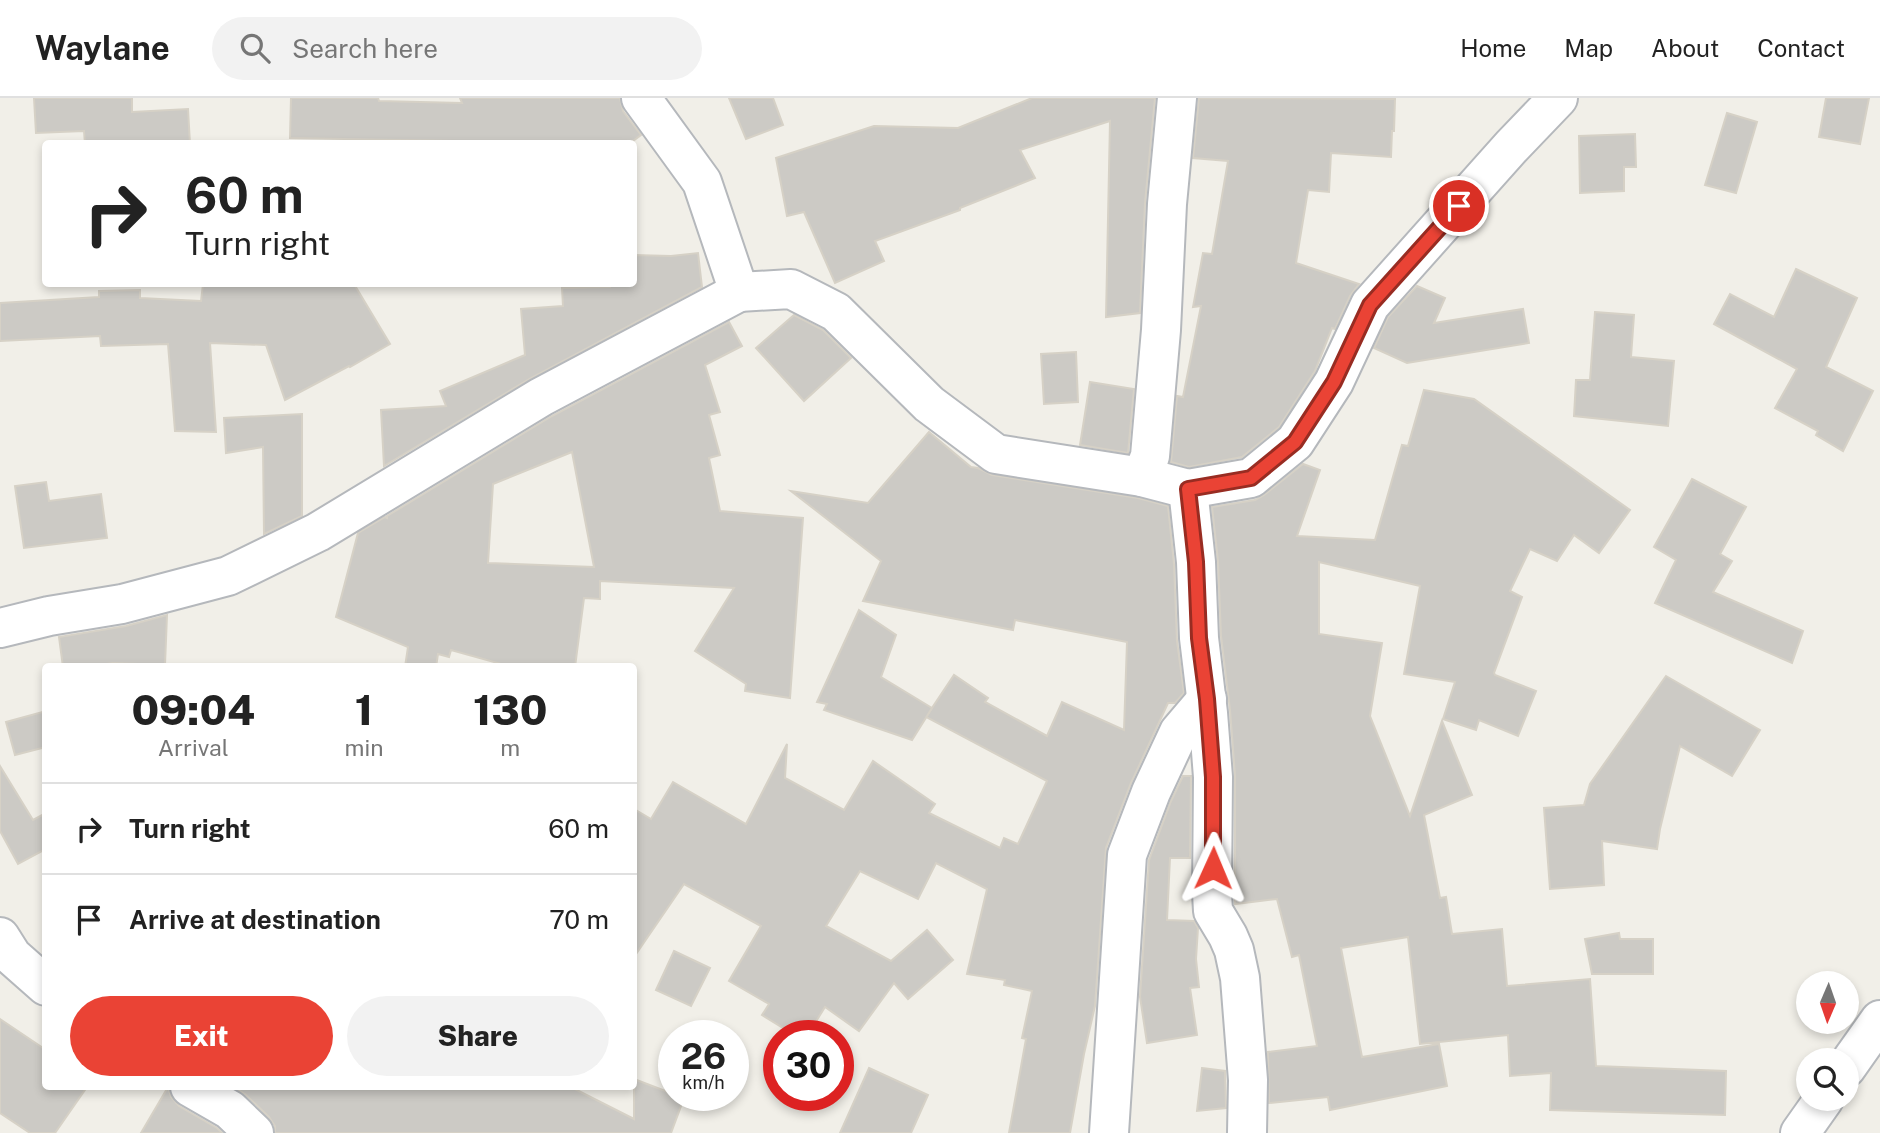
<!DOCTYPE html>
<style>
body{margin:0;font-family:"Public Sans",sans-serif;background:#f2f2f2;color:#222;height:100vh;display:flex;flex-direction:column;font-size:26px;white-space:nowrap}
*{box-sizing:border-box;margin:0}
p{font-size:23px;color:#767676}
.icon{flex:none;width:38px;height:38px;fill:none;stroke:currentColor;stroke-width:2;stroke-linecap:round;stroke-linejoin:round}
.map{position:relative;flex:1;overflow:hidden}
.details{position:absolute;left:42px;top:565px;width:595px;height:427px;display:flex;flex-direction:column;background:#fff;border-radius:7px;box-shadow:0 4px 10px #0003}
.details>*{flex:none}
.guide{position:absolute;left:42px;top:42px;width:595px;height:147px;border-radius:7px;box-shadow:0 4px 10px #0003;background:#fff;color:#222;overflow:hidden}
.needle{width:46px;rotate:182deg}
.fabs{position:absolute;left:1796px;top:873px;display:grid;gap:14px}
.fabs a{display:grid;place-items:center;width:63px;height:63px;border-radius:50%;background:#fff;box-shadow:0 4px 10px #0003;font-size:35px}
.speed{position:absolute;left:658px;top:922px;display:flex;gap:14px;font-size:35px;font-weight:700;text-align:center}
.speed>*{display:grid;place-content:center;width:91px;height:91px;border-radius:50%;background:#fff;box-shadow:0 4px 10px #0003;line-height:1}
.speed small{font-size:18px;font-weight:400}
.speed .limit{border:10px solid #d22;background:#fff;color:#111}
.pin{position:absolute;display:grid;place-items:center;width:60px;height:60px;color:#fff;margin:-30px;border:4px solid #fff;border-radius:50%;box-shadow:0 2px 7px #0007}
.me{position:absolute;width:77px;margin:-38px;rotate:1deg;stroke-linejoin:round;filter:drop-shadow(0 0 5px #0008)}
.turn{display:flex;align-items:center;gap:24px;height:147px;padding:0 28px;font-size:32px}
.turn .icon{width:91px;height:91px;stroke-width:2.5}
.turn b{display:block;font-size:49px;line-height:60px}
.eta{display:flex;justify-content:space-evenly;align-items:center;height:119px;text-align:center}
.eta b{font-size:42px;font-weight:800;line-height:49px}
.button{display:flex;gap:14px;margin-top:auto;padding:14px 28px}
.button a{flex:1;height:80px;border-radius:42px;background:#ea4335;color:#fff;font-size:28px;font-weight:800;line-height:80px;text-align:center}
.button a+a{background:#f2f2f2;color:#222}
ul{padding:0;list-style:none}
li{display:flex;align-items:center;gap:21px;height:91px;padding:0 28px;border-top:2px solid #e0e0e0}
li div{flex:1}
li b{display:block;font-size:26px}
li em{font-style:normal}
header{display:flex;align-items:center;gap:42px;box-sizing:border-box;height:98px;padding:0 35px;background:#fff;border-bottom:2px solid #e0e0e0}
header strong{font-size:33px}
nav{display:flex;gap:38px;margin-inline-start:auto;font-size:24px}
.search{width:490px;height:63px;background:#f2f2f2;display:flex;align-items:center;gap:18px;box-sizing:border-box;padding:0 24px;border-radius:38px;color:#767676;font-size:26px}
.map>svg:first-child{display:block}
</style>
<header>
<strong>Waylane</strong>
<div class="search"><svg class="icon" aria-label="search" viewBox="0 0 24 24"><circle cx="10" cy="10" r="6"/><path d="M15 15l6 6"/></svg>Search here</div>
<nav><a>Home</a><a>Map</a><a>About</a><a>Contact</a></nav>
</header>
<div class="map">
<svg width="1880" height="1035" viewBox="0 0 1880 1035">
<rect width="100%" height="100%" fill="#f1efe8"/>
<!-- building -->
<g fill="#cccac5" stroke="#d6d1c6" stroke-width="2" fill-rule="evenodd">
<path d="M34 0H132V14L188 11 190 46H85L84 33 36 35Z"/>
<path d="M291 0H378L379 3 462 5 460 0H620L623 13 641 37 629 46H453L454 43 290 40Z"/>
<path d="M729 0H773L783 27 746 41Z"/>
<path d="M1032 0H1155L1145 105 1140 215 1106 219 1110 23 1020 52 1035 80 960 110V112L875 143 884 163 835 185 804 114 787 118 776 60 874 28 958 30Z"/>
<path d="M1199 0 1395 1 1394 33H1392L1391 59 1331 55 1329 94 1308 92 1296 165 1359 186 1350 198 1335 231 1332 230 1315 273 1279 329 1242 359 1189 369 1171 364 1177 298 1183 299 1201 208 1193 209 1203 155 1212 156 1228 63 1193 60Z"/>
<path d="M1826 0H1869L1860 46 1819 39Z"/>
<path d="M1727 15 1757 24 1736 95 1705 87Z"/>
<path d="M1635 36 1636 69H1624V93L1580 95 1579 38Z"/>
<path d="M698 155 702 189 531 280 384 368 381 312 446 308 440 293 525 257 521 211 563 208 562 190 610 189V186H634V157L671 158Z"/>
<path d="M1796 171 1857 200 1826 269 1873 293 1843 353 1816 337 1818 333 1775 310 1797 271 1714 226 1730 196 1774 219Z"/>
<path d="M203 186H354L390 246 350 269 349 268 285 302 266 247 210 245 216 334 175 333 168 246 101 248 100 238 0 243V205L99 199V193L140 192V200L201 203Z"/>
<path d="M1417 188 1445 200 1434 225 1523 211 1529 245 1407 265 1374 250 1388 219Z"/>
<path d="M1595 214 1634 217 1631 259 1674 263 1668 328 1574 318 1576 282H1590Z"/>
<path d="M794 217 823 232 851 260 804 303 756 250Z"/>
<path d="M729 224 742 248 705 267 720 314 709 317 720 357 709 360 720 413 803 420 790 600 745 593 746 586 695 553 734 490 600 483V501L584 500 575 569H512L451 552 449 559 438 556 436 569H405L408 549 336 519 358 435 385 419 387 420V418L552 318ZM572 354 594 469 488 465 493 386Z"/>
<path d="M1076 254 1078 304 1044 306 1041 256Z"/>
<path d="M1090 284 1134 291 1128 355 1080 347Z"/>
<path d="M1424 292 1474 301 1630 412 1599 455 1574 437 1557 463 1530 451 1510 493 1522 499 1494 575 1495 577 1536 593 1518 638 1479 622 1476 632 1443 621 1455 584 1404 576 1420 488 1319 464V536L1382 545 1370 618 1410 718 1442 623 1472 697 1424 717 1440 800 1446 799 1452 836 1502 831 1507 888 1590 881 1596 968 1726 973 1725 1017 1550 1012 1551 975 1510 978 1508 937 1420 946 1408 839 1341 850 1362 959 1439 946 1447 988 1330 1012 1328 999 1269 1005 1268 954 1317 948 1299 857 1292 859 1277 801 1235 806V677L1230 612 1221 538 1218 463 1212 409 1255 402 1264 397 1303 366 1320 372 1297 438 1375 442 1402 347 1408 348Z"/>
<path d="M302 316V418L264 436 263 349 226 355 224 320Z"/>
<path d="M929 334 971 369 978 370 992 377 1138 400 1168 408 1174 466 1177 543 1184 595 1175 605H1168L1131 685 1106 750 1095 908 1084 956 1070 1035H1009L1026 941 1022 940 1032 893 1004 887 1005 882 967 876 987 791 936 765 918 801 860 773 826 828 891 863 927 832 953 862 908 901 894 885 859 933 825 909 807 938H796L762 917 769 906 729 883 761 828 684 786 634 859V711L651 721 673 684 746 726 787 646 785 680 844 712 873 663 935 706 929 715 1000 750 1004 740 1018 746 1047 683 926 619 954 577 988 600 985 604 1047 638 1062 604 1124 632 1127 544 1015 522 1013 532 863 503 881 463 791 393 868 405Z"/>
<path d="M1692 381 1746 409 1720 456 1732 463 1713 494 1803 533 1792 565 1655 505 1676 462 1654 449Z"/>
<path d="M46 384 49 403 101 396 107 440 24 450 15 388Z"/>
<path d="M859 512 896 537 881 579 932 610 912 642 824 612 827 606 817 604Z"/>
<path d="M167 517 165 567 113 565 87 569H63L59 539 126 528Z"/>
<path d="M1666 578 1760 632 1732 678 1680 648 1660 731 1657 751 1602 743 1604 787 1550 791 1544 710 1584 707 1590 686Z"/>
<path d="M46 613V649L15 657 6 624Z"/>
<path d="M0 668 33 722 46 715V751L18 766 0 733Z"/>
<path d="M1183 678H1191L1190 760H1170L1167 822 1194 823 1198 830 1196 861 1199 889 1190 890 1197 937 1147 945 1140 899 1149 762 1171 703Z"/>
<path d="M1619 835 1620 841H1653V876H1592L1585 841Z"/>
<path d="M674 853 710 870 691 908 656 892Z"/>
<path d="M0 921 46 952V989H87L55 1035H30L0 1015Z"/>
<path d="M869 970 928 997 911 1035H840Z"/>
<path d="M1202 970 1225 973 1226 1010 1197 1013Z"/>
<path d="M634 981 684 1000 671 1035H275V1028L269 1019 245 996 233 989H571L634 1021Z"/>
<path d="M168 989 171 999 179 1008 217 1030 222 1035H141Z"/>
</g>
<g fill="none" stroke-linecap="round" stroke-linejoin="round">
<defs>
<g id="minor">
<path d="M641 0 702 84 739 194 791 191 836 214 929 306 996 356 1142 379 1188 391 1251 380 1295 344 1334 284 1370 207 1512 48 1558 0"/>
<path d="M1142 379 1150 358 1161 232 1167 106 1177 0"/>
<path d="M1188 391 1196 464 1199 540 1208 615 1213 679 1212 795 1213 813 1228 838 1234 852 1240 880 1248 982 1247 1035"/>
<path d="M0 530 49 518 122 506 228 478 318 434 541 299 739 194"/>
<path d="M0 839 12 858 46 888"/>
<path d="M1846 970 1880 922"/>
<path d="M190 989 230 1012 254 1035"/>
<path d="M1109 1035 1127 757 1151 694 1179 634 1207 601"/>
<path d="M1800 1035 1824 1001"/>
</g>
</defs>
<!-- minor casing -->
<use href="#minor" stroke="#b5b8bc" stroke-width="42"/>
<!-- minor -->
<use href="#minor" stroke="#fff" stroke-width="38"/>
</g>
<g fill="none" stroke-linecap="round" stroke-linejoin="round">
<defs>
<path id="route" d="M1213 770V679L1207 601 1199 540 1196 464 1188 391 1251 380 1295 344 1334 284 1370 207 1459 108"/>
</defs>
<!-- route casing -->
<use href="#route" stroke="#982c22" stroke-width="18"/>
<!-- route -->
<use href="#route" stroke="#ea4335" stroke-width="12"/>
</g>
</svg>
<div class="fabs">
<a><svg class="needle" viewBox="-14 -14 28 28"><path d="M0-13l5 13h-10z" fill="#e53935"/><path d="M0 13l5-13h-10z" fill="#767676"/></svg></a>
<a><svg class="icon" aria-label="search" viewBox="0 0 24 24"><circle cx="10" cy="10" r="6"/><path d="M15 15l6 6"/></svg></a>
</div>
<div class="speed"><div>26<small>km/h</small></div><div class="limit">30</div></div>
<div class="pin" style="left:1459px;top:108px;background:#d93025"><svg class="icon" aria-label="arrive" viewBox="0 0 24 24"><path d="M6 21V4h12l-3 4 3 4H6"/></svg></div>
<svg class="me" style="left:1213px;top:770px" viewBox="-20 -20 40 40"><path d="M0-17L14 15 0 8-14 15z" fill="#ea4335" stroke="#fff" stroke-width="4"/></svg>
<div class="guide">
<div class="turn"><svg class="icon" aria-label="right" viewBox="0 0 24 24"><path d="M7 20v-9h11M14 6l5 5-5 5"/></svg><div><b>60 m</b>Turn right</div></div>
</div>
<section class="details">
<div class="eta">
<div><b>09:04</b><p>Arrival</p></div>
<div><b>1</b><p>min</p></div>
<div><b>130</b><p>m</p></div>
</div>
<ul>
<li><svg class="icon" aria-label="right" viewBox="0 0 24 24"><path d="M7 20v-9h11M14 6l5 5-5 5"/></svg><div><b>Turn right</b></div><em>60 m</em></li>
<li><svg class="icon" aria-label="arrive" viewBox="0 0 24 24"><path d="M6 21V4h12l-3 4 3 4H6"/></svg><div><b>Arrive at destination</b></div><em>70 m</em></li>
</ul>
<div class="button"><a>Exit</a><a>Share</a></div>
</section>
</div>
